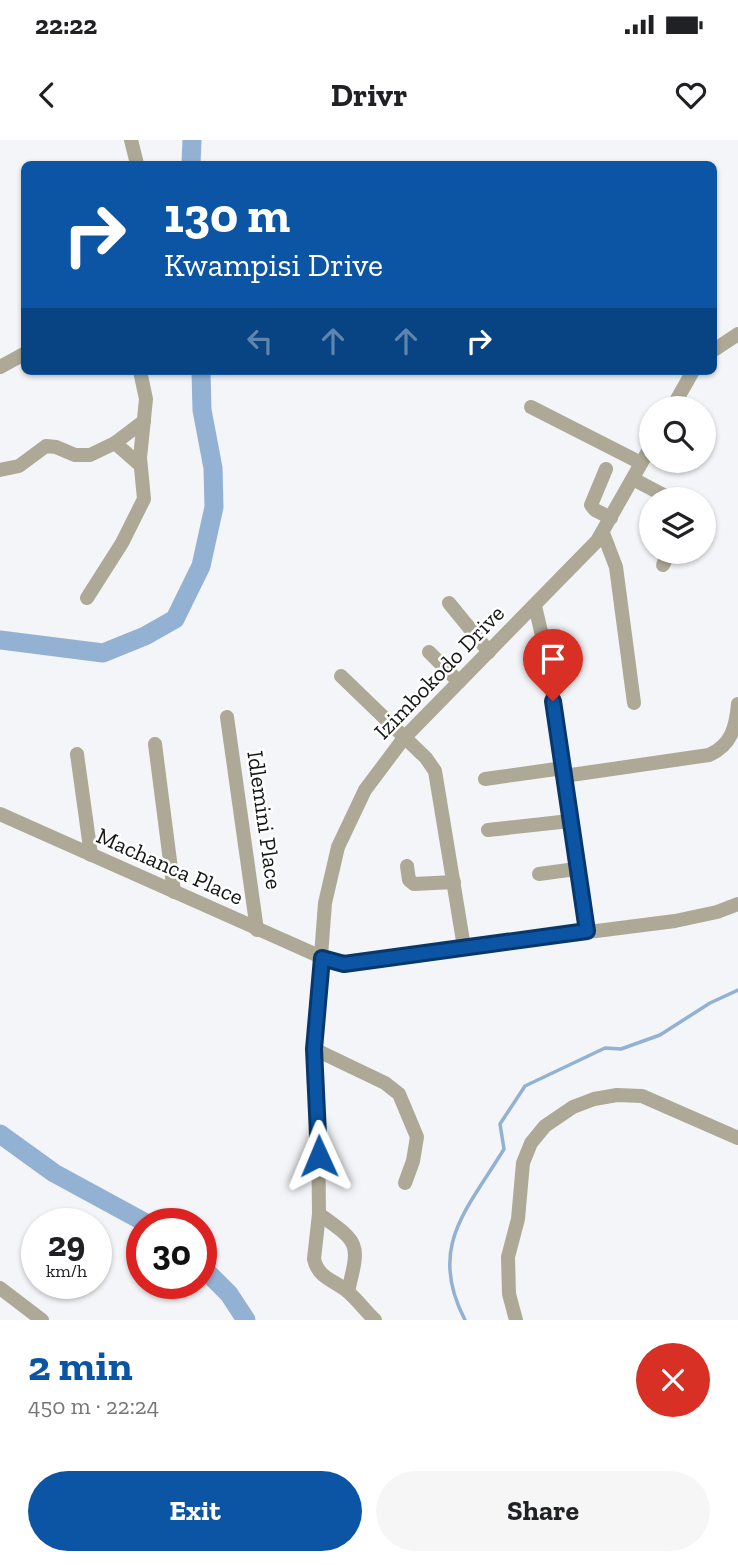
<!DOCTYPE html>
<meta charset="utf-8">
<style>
body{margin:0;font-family:"Zilla Slab",serif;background:#f6f6f6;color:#202124;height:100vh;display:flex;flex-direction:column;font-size:26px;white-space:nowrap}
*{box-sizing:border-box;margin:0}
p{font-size:23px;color:#757577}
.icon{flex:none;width:38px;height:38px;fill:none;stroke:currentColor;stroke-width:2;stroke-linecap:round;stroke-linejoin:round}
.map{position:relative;height:1180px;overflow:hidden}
.panel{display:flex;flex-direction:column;background:#fff;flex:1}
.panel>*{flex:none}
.guide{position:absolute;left:21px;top:21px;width:696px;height:214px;border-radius:10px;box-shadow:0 2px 5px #0004;background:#0b55a4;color:#fff;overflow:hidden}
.tools{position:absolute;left:639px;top:256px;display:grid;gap:14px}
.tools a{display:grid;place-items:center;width:77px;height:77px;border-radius:50%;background:#fff;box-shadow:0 2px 5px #0004;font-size:35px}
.speed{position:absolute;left:21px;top:1068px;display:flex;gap:14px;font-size:35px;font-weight:700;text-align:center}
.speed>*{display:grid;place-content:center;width:91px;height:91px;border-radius:50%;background:#fff;box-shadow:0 2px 5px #0004;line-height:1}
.speed small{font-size:18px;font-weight:400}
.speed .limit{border:10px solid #d22;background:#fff;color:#111}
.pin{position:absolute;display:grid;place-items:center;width:60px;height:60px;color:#fff;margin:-72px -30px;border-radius:50% 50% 50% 0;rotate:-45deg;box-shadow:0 0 7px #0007}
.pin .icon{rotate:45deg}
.me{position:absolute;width:77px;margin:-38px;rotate:359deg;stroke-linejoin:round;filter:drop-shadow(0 0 5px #0008)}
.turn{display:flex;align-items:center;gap:24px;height:147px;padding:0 28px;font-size:32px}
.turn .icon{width:91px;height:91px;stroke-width:2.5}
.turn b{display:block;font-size:49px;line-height:60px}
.lanes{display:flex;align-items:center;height:66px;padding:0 28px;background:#0003;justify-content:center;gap:35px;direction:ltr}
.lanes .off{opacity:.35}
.round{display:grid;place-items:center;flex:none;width:74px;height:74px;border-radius:37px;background:#f6f6f6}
.summary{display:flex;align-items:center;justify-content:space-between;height:119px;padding:0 28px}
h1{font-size:42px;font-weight:700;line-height:52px;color:#0b55a4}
.button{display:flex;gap:14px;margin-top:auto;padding:14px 28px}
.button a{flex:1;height:80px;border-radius:42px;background:#0b55a4;color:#fff;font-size:28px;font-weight:700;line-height:80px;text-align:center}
.button a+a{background:#f6f6f6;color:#202124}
.status{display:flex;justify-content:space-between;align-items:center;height:49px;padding:0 35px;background:#fff;direction:ltr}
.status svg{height:19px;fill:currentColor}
header{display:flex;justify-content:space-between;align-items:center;height:91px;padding:0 28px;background:#fff;font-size:32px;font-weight:700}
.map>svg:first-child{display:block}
</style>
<div class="status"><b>22:22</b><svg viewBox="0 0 49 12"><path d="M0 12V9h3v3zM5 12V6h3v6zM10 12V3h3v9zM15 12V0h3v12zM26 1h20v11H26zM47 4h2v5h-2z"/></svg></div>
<header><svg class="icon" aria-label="back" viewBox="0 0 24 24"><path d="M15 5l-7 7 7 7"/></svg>Drivr<svg class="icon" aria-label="heart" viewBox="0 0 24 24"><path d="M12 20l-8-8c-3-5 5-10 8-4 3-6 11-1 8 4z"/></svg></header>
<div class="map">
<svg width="738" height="1180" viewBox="0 0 738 1180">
<rect width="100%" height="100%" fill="#f4f5f8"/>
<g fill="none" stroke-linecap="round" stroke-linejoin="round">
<!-- stream -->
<path stroke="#93b1d3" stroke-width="3.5" d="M465 1180C427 1107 467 1070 504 1009L500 984 525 946 605 908 621 909 660 895 710 863 738 850"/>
<!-- river -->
<g stroke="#93b1d3" stroke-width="19">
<path d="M191 24 192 0"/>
<path d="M0 500 103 513 145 496 175 479 201 426 214 367 213 328 202 270 201 231"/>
<path d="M0 994 54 1033 146 1083"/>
<path d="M201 1126 229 1154 246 1180"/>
</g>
<!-- minor -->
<g stroke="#ada996" stroke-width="14">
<path d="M131 0 137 24"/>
<path d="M714 210 738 194"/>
<path d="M0 227 24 214"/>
<path d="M531 267 641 323"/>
<path d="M672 268 693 231"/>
<path d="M115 303 140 325"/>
<path d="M606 329 591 365 595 370 611 378"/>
<path d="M0 330 19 326 46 306 56 307 75 315H90L115 303 144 281"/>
<path d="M633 339 671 359"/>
<path d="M603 393 616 427 634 563"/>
<path d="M663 425 670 411"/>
<path d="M87 458 122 403 144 359 140 318 146 259 140 231"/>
<path d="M449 463 489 512"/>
<path d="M535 466 547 517 587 791"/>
<path d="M429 512 459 542"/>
<path d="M341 536 426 618 435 631 464 807"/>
<path d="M227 577 257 790"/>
<path d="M155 604 174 752"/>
<path d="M77 614 91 715"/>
<path d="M564 636 709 615C732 605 736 586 738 564"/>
<path d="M485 639 563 628"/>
<path d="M0 674 337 824 675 781 717 772 738 764"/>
<path d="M488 690 570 681"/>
<path d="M407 726 409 740 414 744 454 742"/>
<path d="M539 734 576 729"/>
<path d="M314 909 385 943 399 954 417 997 413 1021 405 1043"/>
<path d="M319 1074C360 1103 360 1103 348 1151"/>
<path d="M0 1148 42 1180"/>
<path d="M375 1180C365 1171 357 1159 347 1151 334 1140 318 1138 314 1119L319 1074 318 984 314 909 325 763 338 707 365 650 404 598 597 401 651 306"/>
<path d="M516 1180 509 1154 508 1117 518 1079 523 1023 531 1003 545 986 573 967 594 959 617 955 642 956 738 998"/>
</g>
</g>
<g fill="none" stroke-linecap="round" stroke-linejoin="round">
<defs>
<path id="route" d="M319 1016 314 909 322 818 344 824 587 791 553 561"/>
</defs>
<!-- route casing -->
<use href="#route" stroke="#07376b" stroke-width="18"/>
<!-- route -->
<use href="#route" stroke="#0b55a4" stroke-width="12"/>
</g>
<g text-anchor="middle" stroke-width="5" stroke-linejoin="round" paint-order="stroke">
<!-- street labels -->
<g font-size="23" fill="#151616" stroke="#fff">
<text transform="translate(439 532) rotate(-46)" y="8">Izimbokodo Drive</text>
<text transform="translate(265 680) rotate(82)" y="8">Idlemini Place</text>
<text transform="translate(170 726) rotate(24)" y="8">Machanca Place</text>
</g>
</g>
</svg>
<div class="tools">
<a><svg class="icon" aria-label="search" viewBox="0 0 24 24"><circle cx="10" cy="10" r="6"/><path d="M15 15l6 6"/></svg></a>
<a><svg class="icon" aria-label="layers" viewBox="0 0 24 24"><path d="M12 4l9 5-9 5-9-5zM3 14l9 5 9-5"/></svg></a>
</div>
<div class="speed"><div>29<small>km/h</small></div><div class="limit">30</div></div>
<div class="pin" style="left:553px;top:561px;background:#d93025"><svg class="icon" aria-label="arrive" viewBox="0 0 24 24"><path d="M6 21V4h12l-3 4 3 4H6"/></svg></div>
<svg class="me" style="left:319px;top:1016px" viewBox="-20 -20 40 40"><path d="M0-17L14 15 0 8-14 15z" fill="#0b55a4" stroke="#fff" stroke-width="4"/></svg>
<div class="guide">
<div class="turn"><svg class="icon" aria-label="right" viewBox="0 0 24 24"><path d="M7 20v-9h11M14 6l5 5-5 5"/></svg><div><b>130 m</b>Kwampisi Drive</div></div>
<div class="lanes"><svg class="icon off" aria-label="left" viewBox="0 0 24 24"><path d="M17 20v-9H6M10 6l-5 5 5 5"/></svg><svg class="icon off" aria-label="ahead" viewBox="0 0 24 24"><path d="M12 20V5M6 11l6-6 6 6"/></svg><svg class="icon off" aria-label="ahead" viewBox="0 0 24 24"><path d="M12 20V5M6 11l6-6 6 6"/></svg><svg class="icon" aria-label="right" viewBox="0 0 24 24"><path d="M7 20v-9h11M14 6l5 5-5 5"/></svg></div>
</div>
</div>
<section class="panel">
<div class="summary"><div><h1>2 min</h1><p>450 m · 22:24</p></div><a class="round" style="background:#d93025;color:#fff"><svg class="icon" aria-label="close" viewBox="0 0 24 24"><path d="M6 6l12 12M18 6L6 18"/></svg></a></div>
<div class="button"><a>Exit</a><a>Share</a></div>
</section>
